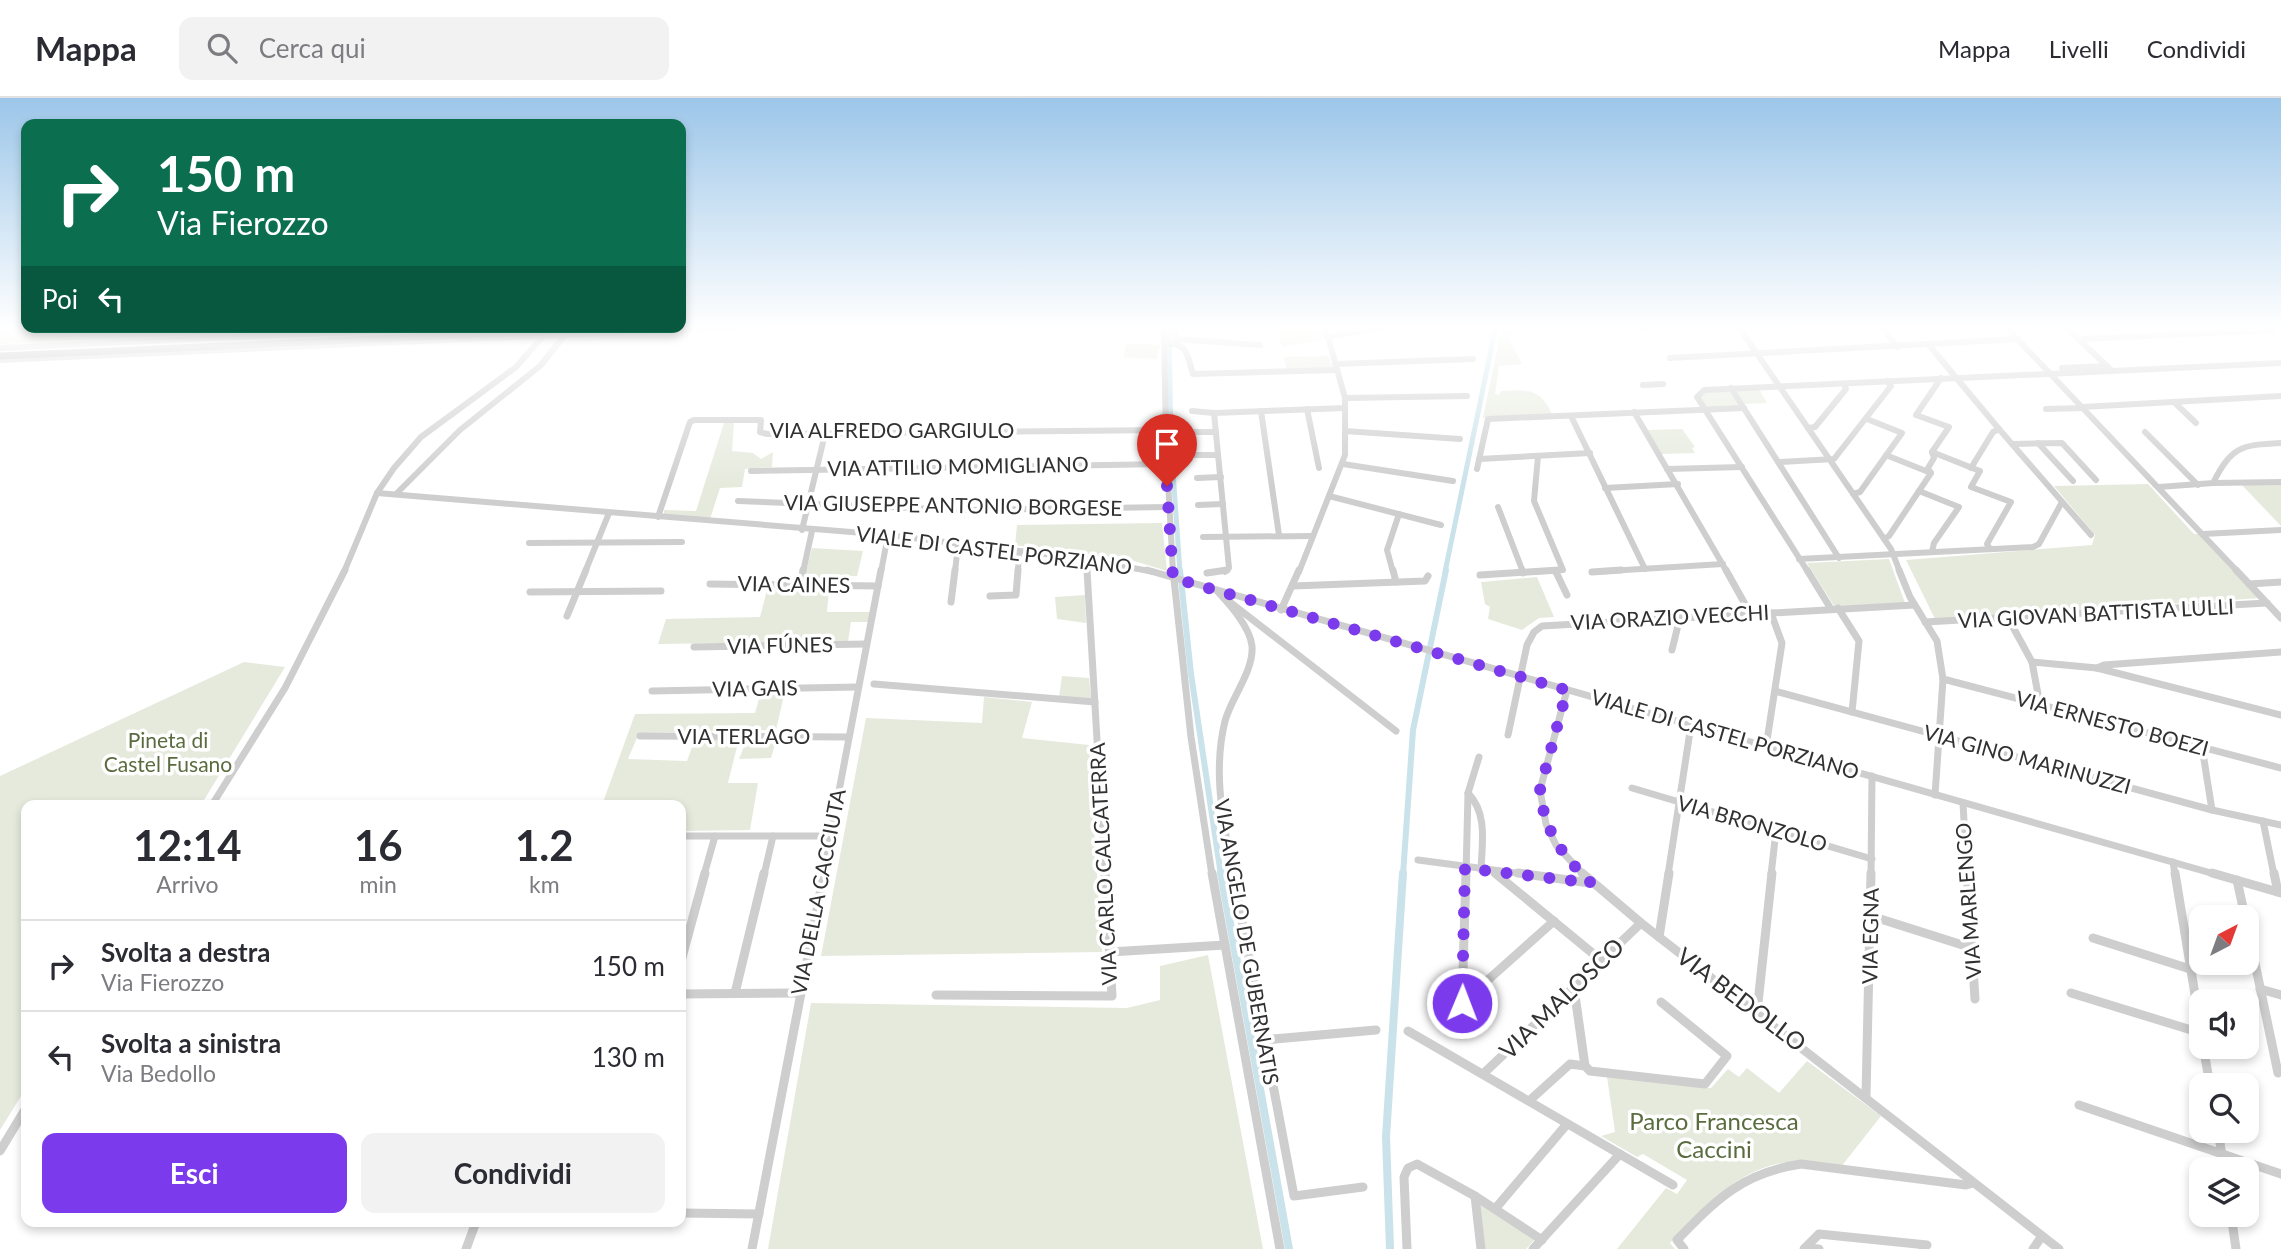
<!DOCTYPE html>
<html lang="it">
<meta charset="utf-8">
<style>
body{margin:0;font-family:Lato,sans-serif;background:#f2f2f3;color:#2b2b33;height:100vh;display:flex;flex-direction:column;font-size:26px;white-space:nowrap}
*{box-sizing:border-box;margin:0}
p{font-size:23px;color:#7c7c81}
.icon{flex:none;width:38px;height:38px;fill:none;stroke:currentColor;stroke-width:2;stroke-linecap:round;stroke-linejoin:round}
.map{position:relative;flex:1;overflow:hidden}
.sheet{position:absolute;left:21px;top:702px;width:665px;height:427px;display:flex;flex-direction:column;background:#fff;border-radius:14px;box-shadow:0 4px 10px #0003}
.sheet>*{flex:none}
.top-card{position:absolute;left:21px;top:21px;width:665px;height:214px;border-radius:14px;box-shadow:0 4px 10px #0003;background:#0b6e4f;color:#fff;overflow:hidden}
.needle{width:46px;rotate:41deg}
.controls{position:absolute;left:2189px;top:807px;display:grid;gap:14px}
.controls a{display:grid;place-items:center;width:70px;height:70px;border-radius:14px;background:#fff;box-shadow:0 4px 10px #0003;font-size:35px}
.pin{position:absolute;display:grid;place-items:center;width:60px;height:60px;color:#fff;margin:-72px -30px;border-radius:50% 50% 50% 0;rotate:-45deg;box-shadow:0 0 7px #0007}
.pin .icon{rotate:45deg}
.me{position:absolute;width:77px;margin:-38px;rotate:1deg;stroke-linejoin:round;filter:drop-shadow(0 0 5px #0008)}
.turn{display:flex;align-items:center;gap:24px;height:147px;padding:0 21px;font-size:32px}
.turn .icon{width:91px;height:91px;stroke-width:2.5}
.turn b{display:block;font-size:49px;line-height:60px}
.then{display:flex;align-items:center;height:66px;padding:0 21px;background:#0003;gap:14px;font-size:26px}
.eta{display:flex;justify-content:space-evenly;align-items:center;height:119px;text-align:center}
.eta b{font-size:42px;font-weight:700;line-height:49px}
.action{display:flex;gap:14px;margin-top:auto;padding:14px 21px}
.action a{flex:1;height:80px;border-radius:14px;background:#7c3aed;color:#fff;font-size:28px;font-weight:700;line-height:80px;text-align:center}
.action a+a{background:#f2f2f3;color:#2b2b33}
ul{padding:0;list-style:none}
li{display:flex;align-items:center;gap:21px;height:91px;padding:0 21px;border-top:2px solid #e1e1e2}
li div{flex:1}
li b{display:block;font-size:26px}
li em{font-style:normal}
header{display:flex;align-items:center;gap:42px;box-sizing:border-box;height:98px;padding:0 35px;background:#fff;border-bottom:2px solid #e1e1e2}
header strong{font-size:33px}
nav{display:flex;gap:38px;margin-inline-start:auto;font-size:24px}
.search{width:490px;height:63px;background:#f2f2f3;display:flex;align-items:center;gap:18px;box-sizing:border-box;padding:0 24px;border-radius:14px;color:#7c7c81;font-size:26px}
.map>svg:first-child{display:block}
</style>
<header>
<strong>Mappa</strong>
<div class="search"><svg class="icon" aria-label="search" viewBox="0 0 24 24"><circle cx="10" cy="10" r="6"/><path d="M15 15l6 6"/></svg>Cerca qui</div>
<nav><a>Mappa</a><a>Livelli</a><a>Condividi</a></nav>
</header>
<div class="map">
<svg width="2281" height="1151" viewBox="0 0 2281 1151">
<rect width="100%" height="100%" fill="#fff"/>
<!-- green -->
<g fill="#e6eadd">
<path d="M0 228 26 229H368L0 246Z"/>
<path d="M1277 228H1321L1325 241 1282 249Z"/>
<path d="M1502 228 1522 229 1509 232 1512 239 1509 240 1522 266 1499 268 1495 296 1499 297 1501 293C1528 292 1540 290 1552 316L1483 320Z"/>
<path d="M1126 245 1160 247 1157 261 1124 259Z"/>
<path d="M1329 258 1332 271 1287 272 1284 259Z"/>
<path d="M1758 289 1767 305 1742 306 1744 310 1705 311 1698 296 1704 292Z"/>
<path d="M734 324 732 353 753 355 761 361 773 354 772 369 745 371 742 389 720 390 710 421 664 417V412L696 413 724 325Z"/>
<path d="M1682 331 1695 349 1692 350 1695 355 1661 356 1647 332Z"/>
<path d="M2281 384V428L2241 386Z"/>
<path d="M2148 386 2194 436H2203L2262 500 1935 521 1906 462 2092 447 2095 437 2054 388Z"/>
<path d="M1162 425 1167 473 1131 462 1015 447 1017 427Z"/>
<path d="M812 450 863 453 857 478H850L849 485H803Z"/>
<path d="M1889 461 1905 505 1834 508 1807 465Z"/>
<path d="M1537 479 1554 519 1539 520 1522 532 1488 521 1490 509 1485 506 1481 484Z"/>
<path d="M829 491 827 514H872L870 524H851L848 544H829L830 536 826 545 801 544 796 541 794 544 658 546 666 521 760 519 767 492Z"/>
<path d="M1085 497 1086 525 1057 521 1055 499Z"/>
<path d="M244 564 285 569 201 707H26V990L0 1032V678Z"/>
<path d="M1062 578 1089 580 1091 601 1059 599Z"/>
<path d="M785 593 776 632 639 635 628 661 687 663 695 641H739L728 685H758L750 732 681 733V707H602L635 616 755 615 761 594Z"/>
<path d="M984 599 1032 604 1022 640 1089 647 1102 854 821 858 866 620 982 625Z"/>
<path d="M748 639H777L771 660 739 661Z"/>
<path d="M1208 857 1263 1151H768L811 905 1127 910 1160 902V868Z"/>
<path d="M1807 963 1881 1018 1841 1069C1827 1067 1812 1063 1798 1063 1741 1066 1707 1107 1670 1145L1675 1151H1617L1666 1090 1677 1096 1687 1082 1643 1056 1637 1059 1601 1038 1615 1034 1607 979 1711 990 1728 971 1739 979 1747 970 1779 995Z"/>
<path d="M1480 1106 1534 1142 1526 1151H1485Z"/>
</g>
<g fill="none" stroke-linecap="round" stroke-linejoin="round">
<!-- canal-far2 -->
<g stroke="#cae2ea" stroke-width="5">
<path d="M1169 228 1171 345 1180 474"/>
<path d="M1445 474 1496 228"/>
</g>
<!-- canal-far1 -->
<g stroke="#cae2ea" stroke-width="6">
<path d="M1180 472 1191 576 1221 777"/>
<path d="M1403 777 1413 632 1446 472"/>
</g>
<!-- canal -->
<g stroke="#cae2ea" stroke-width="8">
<path d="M1221 775 1289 1151"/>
<path d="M1390 1151 1386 1039 1403 775"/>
</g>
<!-- minor-far2 -->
<g stroke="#cecece" stroke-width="6">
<path d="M1164 228 1166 346 1173 474"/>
<path d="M1175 228 1176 245"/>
<path d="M1641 228 1646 232"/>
<path d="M1738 228 1891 451 1900 474"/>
<path d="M1881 228 1897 249"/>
<path d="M2005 228 2238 474"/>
<path d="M2065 228 2112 273"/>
<path d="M1327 239 1390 228"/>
<path d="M1176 241 1260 247"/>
<path d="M2079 241 2274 232"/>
<path d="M1164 246C1188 244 1187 257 1193 276L1337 272"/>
<path d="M1928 246 1999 331 1993 334 1971 370"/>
<path d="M0 250 460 229"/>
<path d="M1670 260 2018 241"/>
<path d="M0 262 757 228"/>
<path d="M1335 266 1473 261"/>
<path d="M2062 270 2107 268"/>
<path d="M1643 287 1663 286"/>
<path d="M1731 290 1839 460"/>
<path d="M1345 300 1467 298"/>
<path d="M2174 304 2196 325"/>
<path d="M2082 309 2281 298"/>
<path d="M1307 311 1319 370"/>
<path d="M2046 311 2083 310"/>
<path d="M1192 313 1214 315"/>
<path d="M1261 313 1279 437"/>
<path d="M1634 314 1727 474"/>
<path d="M1571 318 1645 471"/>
<path d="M1808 330 1815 329 1846 291 1844 286"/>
<path d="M1999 331 2091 437"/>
<path d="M1345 333 1460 341"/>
<path d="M1194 334H1216"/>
<path d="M2145 334 2198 387"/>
<path d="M2038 345 2073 383"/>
<path d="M2012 346 2062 345 2096 382"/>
<path d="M1932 354 1980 373 1971 389 2011 404 1987 446 1990 451"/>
<path d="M1932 354 1949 329 1916 317 1941 280"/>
<path d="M1195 357H1218"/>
<path d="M1886 357 1931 375"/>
<path d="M1479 361 1590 355"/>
<path d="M1780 364 1834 361 1891 288 1887 283"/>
<path d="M1343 366 1453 383"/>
<path d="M1477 371 1488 321 1744 310"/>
<path d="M1667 371 1742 369"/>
<path d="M751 373 1165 366"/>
<path d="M1197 380 1221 379"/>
<path d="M2213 385 2281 384"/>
<path d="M2159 389 2213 385C2232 348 2241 347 2281 345"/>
<path d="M1605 390 1678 386"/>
<path d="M1919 393 1959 409 1934 445 1932 454"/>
<path d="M377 395 888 437 1086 461 1154 474"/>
<path d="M396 396 460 332 540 268 565 237"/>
<path d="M1853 396 1860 394 1902 335 1867 321"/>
<path d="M1329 398 1441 427"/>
<path d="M738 403 963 412 1169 409"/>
<path d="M1198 407 1223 406"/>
<path d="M1498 409 1523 474"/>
<path d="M658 419 690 324 694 322H761L760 334 767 336 1165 332"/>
<path d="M802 432 825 336"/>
<path d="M2203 436 2281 432"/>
<path d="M1203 439 1312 438"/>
<path d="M1884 441 1889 438 1931 375 1928 370 1934 360 1932 354"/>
<path d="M529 445 682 444"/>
<path d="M1086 461 1087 474"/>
<path d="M1799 461 2033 449 2039 446 2062 404"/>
<path d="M344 474 377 395 394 370 421 339 516 269 551 229"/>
<path d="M585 474 609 415"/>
<path d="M803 474 812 433"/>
<path d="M881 474 888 437"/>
<path d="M955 474 958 446"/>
<path d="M1018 474 1019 453"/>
<path d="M1225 474 1229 470 1214 315 1345 310"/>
<path d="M1299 474 1345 357V300L1325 228"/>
<path d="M1393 474 1387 452 1399 416"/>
<path d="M1530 474 1563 472 1534 403 1538 358"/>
<path d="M1592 474 1723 466"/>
<path d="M1808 474 1697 299 1704 292 2281 265"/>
</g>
<!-- minor-far1 -->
<g stroke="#cecece" stroke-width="7">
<path d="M1087 472 1105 777"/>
<path d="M1147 472 2218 777"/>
<path d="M1173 472 1191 639 1212 777"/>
<path d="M1393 472 1396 484"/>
<path d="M1522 472 1523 475"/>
<path d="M1726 472 1750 515"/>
<path d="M1807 472 1831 511"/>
<path d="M1899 472 1910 499 1937 543 1943 581 1935 697"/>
<path d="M2236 472 2281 520"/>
<path d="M1556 474 1567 497"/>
<path d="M1592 474 1621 472"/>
<path d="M1207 475 1227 472"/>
<path d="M1480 477 1559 472"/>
<path d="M710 486 878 488"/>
<path d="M2249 486 2281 484"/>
<path d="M800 487 803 472"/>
<path d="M1293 488 1425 483 1428 478"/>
<path d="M530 494 661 493"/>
<path d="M1218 494C1230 507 1250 529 1252 548 1254 573 1231 600 1225 623 1212 676 1224 725 1233 777"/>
<path d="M990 498 1016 497 1018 472"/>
<path d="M1226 501 1396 633"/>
<path d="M951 504 955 472"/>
<path d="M1838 510 1859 543 1852 614"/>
<path d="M1281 512 1299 472"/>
<path d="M567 518 586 472"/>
<path d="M2008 520 2032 564 2040 607"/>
<path d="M1925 524 2267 505"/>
<path d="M694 549 866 546"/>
<path d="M1672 552 1680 519"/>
<path d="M2032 564 2097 570 2281 617"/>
<path d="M2097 570 2104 567 2281 554"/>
<path d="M1943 581 2281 670"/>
<path d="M874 586 1095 604"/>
<path d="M1567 592 1540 692 1546 726 1556 747 1584 777"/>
<path d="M652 593 858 589"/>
<path d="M1775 593 2212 712 2281 727"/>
<path d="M1508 637 1527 547 1534 534 1542 528 1914 507"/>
<path d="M640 638 848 639"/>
<path d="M1766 649 1782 545 1771 515"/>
<path d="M2202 649 2212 712"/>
<path d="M1632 690 1872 761"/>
<path d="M1468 695C1488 716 1482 745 1481 772"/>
<path d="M1963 705 1967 777"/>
<path d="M212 707 285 590 345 472"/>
<path d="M2263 723 2274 777"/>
<path d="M681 738H831"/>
<path d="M1418 762 1531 777"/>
<path d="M2173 764 2175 777"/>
<path d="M1495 775 1498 777"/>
<path d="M704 777 715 738"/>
<path d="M764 777 773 738"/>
<path d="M823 777 881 472"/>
<path d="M1466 777 1468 695 1479 659"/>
<path d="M1668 777 1691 627"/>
<path d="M1771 777 1776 733"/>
<path d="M1871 777 1872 678"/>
</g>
<!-- minor -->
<g stroke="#cecece" stroke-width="9">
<path d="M1212 775 1280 1151"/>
<path d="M1233 775 1294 1098 1363 1089"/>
<path d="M1466 775 1462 905 1554 823"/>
<path d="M1495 775 1602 863"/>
<path d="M1518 775 1590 785"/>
<path d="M1582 775 1641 825 2059 1151"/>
<path d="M1967 775 1975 901"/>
<path d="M2175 775 2202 939"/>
<path d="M2212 775 2281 795"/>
<path d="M2274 775 2278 794"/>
<path d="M2237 782 2245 819"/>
<path d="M1871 818 1972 850"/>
<path d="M2247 827 2278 975"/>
<path d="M1659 839 1669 775"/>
<path d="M2093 840 2190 871"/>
<path d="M1110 854 1225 847"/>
<path d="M681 863 705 775"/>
<path d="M1574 890 1585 968"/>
<path d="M2260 891 2281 897"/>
<path d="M735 895 764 775"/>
<path d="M2071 895 2201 935"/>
<path d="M681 896 800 895"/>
<path d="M936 897 1112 898 1105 775"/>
<path d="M1757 914 1772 775"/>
<path d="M1408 933 1673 1087"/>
<path d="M1263 942 1376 932"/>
<path d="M2203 948 2210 987"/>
<path d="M1483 976 1641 825"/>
<path d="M1866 998 1871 775"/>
<path d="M1529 1003 1570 966 1585 968 1590 973 1705 986 1727 958 1661 904"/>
<path d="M2079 1007 2281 1076"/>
<path d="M2218 1032 2224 1071"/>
<path d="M0 1053 26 1010"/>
<path d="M1475 1098 1481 1151"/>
<path d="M1495 1111 1567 1026"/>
<path d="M681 1115 759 1116"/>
<path d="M2231 1116 2236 1151"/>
<path d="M1805 1150 1819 1151"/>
<path d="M466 1151 476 1124"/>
<path d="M752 1151 824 775"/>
<path d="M1407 1151 1404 1079 1408 1070 1417 1066 1475 1098 1542 1142"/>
<path d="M1533 1151 1620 1056"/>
<path d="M1684 1151 1677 1142C1717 1101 1742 1075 1801 1066L1966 1087 1973 1085"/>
<path d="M1804 1151 1819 1136 1927 1147 1923 1151"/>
<path d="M2033 1151 2042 1138"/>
</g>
<!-- major -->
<path stroke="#a9a9a9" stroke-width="7" d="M0 258 641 229"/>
</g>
<!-- sky -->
<linearGradient id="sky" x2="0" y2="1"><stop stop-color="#9cc6e9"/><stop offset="0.59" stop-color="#fff"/><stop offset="1" stop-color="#fff" stop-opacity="0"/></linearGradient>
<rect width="2281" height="389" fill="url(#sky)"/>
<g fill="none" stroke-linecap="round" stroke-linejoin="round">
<!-- route -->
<path stroke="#7c3aed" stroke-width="12" stroke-dasharray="0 21.6" d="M1167 388 1173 480 1567 592 1540 692C1544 733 1562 757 1591 785L1465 770 1462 905"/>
</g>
<g text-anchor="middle" stroke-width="7" stroke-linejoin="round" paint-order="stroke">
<!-- street labels -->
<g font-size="21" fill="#313131" stroke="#fff">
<text x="892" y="340">VIA ALFREDO GARGIULO</text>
<text transform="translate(958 369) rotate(-1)" y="7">VIA ATTILIO MOMIGLIANO</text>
<text transform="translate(953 408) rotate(1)" y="7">VIA GIUSEPPE ANTONIO BORGESE</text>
<text transform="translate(994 453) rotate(7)" y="7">VIALE DI CASTEL PORZIANO</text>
<text transform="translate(794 487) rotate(1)" y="7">VIA CAINES</text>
<text transform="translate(2096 516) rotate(-3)" y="7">VIA GIOVAN BATTISTA LULLI</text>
<text transform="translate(1670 520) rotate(-3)" y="7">VIA ORAZIO VECCHI</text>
<text transform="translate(780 548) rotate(-1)" y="7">VIA FÚNES</text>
<text transform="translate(755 591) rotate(-1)" y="7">VIA GAIS</text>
<text transform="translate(2112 626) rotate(15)" y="7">VIA ERNESTO BOEZI</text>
<text transform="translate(1725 637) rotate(16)" y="7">VIALE DI CASTEL PORZIANO</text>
<text x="744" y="646">VIA TERLAGO</text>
<text transform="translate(2027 662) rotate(15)" y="7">VIA GINO MARINUZZI</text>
<text transform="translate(1752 726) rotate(16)" y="7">VIA BRONZOLO</text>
<text transform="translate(1104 766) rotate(-93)" y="7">VIA CARLO CALCATERRA</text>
<text transform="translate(819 794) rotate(-79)" y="7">VIA DELLA CACCIUTA</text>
<text transform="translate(1969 803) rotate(-94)" y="7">VIA MARLENGO</text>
<text transform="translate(1871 838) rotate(-89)" y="7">VIA EGNA</text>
<text transform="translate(1246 844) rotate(80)" y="7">VIA ANGELO DE GUBERNATIS</text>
</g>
<!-- park labels -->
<g font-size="21" fill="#5a6c3f" stroke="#fff">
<text x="168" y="650">Pineta di<tspan x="168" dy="24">Castel Fusano</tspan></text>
</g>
<!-- near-street labels -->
<g font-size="24" fill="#313131" stroke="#fff">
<text transform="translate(1562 901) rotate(-44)" y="8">VIA MALOSCO</text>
<text transform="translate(1741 902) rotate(37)" y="8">VIA BEDOLLO</text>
</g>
<!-- near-park labels -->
<g font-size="24" fill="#5a6c3f" stroke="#fff">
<text x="1714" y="1032">Parco Francesca<tspan x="1714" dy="28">Caccini</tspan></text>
</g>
</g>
</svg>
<div class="controls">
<a><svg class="needle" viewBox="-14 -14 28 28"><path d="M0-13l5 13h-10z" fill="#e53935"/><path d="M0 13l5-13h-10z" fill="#7c7c81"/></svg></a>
<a><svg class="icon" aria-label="sound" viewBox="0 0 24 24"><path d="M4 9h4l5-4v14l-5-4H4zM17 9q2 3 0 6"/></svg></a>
<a><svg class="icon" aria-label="search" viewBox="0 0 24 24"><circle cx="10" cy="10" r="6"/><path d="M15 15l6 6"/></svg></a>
<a><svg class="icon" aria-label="layers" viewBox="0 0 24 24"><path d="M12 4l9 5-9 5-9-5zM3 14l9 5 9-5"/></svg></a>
</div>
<div class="pin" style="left:1167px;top:388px;background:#d93025"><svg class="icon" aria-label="arrive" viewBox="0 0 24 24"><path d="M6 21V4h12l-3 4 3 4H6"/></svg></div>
<svg class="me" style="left:1462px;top:905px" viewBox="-20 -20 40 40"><circle r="17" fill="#7c3aed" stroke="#fff" stroke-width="3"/><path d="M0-11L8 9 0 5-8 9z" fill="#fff"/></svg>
<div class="top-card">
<div class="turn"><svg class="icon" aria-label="right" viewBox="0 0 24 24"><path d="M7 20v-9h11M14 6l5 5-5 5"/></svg><div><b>150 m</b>Via Fierozzo</div></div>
<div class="then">Poi<svg class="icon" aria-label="left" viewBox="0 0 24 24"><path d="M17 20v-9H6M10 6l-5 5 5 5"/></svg></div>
</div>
<section class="sheet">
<div class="eta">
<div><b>12:14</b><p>Arrivo</p></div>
<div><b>16</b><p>min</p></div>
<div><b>1.2</b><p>km</p></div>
</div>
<ul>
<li><svg class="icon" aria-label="right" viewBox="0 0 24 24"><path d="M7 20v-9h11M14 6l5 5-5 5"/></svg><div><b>Svolta a destra</b><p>Via Fierozzo</p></div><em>150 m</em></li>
<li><svg class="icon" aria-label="left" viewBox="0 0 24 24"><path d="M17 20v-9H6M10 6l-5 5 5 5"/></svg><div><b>Svolta a sinistra</b><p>Via Bedollo</p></div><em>130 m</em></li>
</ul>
<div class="action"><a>Esci</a><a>Condividi</a></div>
</section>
</div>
